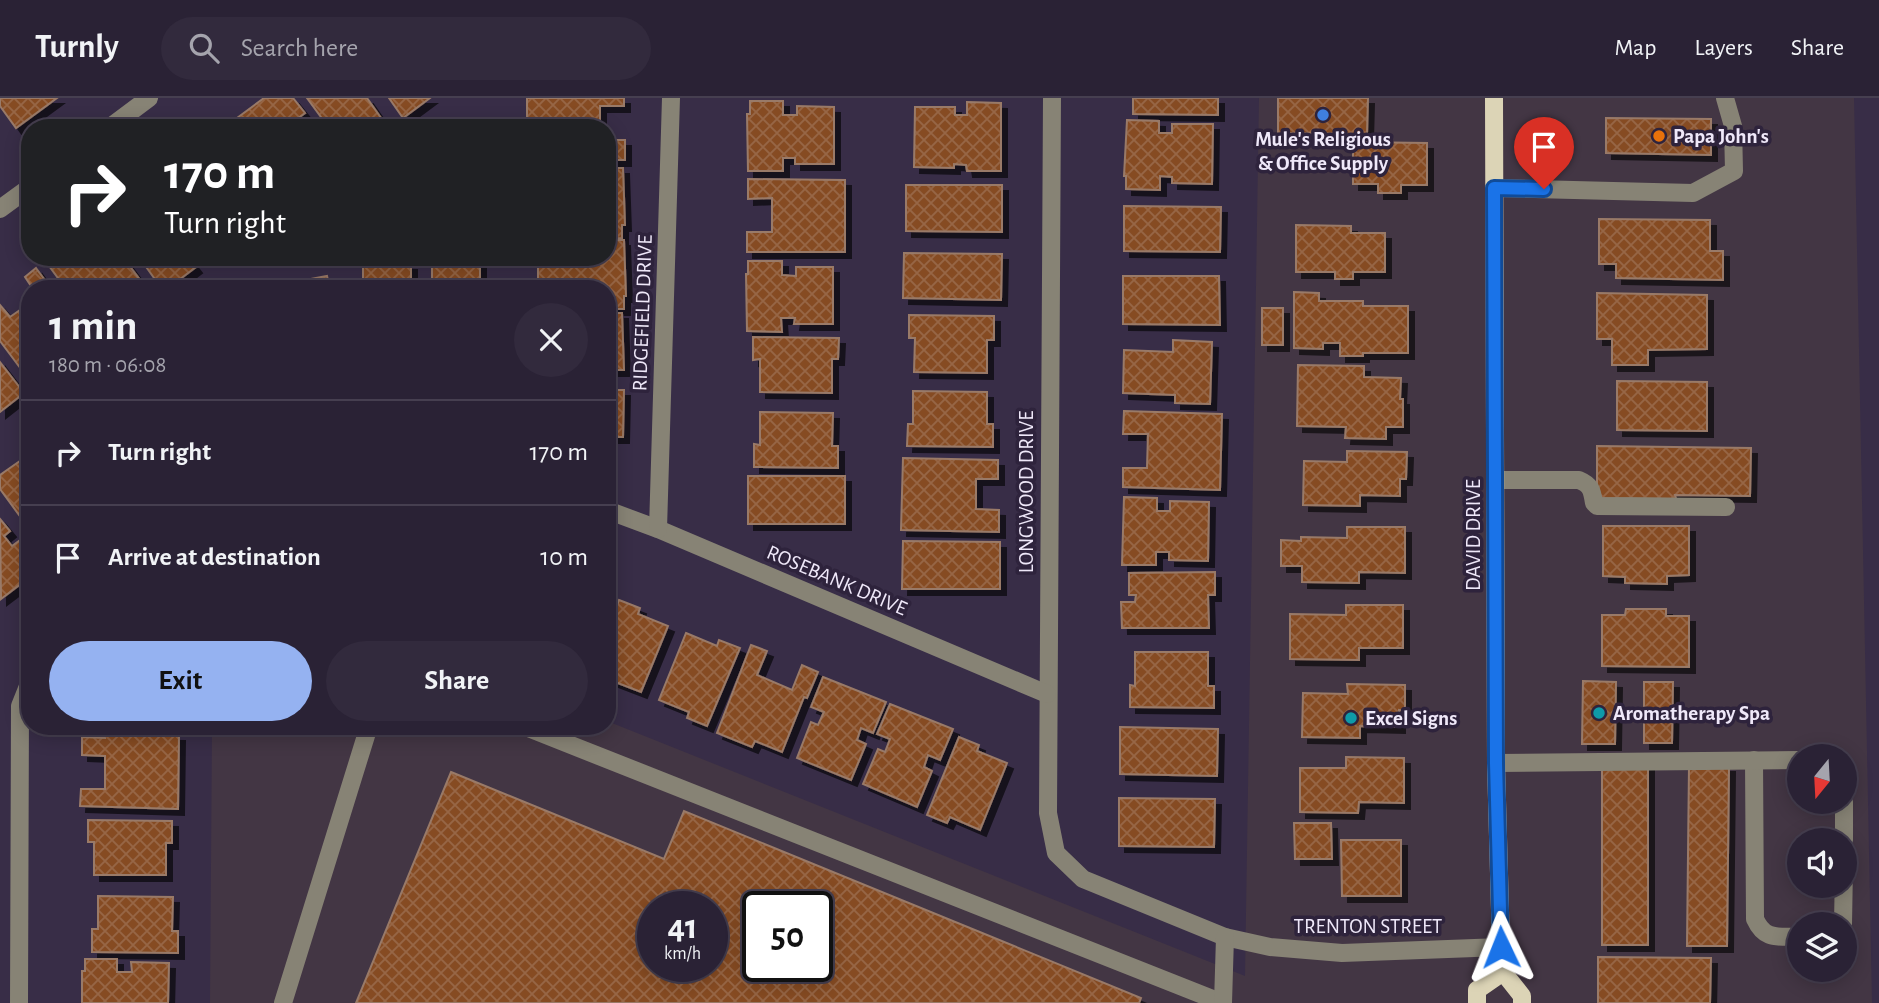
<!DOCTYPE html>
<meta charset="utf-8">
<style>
body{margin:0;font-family:"Alegreya Sans",sans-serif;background:#322a3d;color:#f1f3f6;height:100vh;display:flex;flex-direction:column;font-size:26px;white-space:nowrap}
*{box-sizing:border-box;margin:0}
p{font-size:23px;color:#a5a4ad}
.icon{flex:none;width:38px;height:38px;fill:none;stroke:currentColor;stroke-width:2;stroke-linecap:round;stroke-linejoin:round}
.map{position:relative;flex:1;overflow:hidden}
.sheet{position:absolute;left:21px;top:182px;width:595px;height:455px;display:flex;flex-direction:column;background:#2a2235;border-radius:28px;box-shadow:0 4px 18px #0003,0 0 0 2px #463f50}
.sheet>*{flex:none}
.guide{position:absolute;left:21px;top:21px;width:595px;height:147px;border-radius:28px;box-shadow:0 4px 18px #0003,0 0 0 2px #463f50;background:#202124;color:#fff;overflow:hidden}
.needle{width:46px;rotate:198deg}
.controls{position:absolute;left:1787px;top:646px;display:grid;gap:14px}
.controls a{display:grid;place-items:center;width:70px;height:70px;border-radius:50%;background:#2a2235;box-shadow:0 4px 18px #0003,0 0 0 2px #463f50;font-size:35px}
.speed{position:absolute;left:637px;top:793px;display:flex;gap:14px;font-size:35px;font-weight:700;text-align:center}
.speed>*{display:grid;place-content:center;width:91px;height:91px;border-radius:50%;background:#2a2235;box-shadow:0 4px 18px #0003,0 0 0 2px #463f50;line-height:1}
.speed small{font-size:18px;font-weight:400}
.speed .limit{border:4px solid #111;border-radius:10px;background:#fff;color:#111}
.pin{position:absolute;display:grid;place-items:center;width:60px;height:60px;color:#fff;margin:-72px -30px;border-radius:50% 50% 50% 0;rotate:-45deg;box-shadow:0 0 7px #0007}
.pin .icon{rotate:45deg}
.me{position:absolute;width:77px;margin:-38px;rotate:358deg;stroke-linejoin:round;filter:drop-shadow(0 0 5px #0008)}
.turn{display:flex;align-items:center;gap:24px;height:147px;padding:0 28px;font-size:32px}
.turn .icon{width:91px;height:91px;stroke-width:2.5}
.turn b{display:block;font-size:49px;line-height:60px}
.round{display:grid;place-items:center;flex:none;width:74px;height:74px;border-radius:37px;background:#322a3d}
.overview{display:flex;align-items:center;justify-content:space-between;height:119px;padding:0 28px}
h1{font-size:42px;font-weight:700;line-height:52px}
.action{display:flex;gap:14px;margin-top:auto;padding:14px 28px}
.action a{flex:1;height:80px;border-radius:42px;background:#95b2f1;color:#111;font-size:28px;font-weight:700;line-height:80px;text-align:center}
.action a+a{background:#322a3d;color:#f1f3f6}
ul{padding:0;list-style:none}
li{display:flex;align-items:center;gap:21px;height:105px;padding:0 28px;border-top:2px solid #463f50}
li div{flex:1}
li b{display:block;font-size:26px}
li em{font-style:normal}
header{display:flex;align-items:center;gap:42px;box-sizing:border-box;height:98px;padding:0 35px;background:#2a2235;border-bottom:2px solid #463f50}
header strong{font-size:33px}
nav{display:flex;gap:38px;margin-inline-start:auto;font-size:24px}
.search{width:490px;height:63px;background:#322a3d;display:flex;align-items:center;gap:18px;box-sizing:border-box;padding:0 24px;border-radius:38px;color:#a5a4ad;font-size:26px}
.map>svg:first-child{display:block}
</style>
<header>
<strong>Turnly</strong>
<div class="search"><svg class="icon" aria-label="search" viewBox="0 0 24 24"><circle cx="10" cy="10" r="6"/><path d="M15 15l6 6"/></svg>Search here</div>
<nav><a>Map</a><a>Layers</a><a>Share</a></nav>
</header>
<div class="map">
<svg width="1879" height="905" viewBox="0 0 1879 905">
<defs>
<pattern id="building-cross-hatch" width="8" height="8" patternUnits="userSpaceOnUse" patternTransform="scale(1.75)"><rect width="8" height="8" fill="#864c24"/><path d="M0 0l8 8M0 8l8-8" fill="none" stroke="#976645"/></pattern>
<filter id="shadow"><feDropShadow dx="6" dy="6" stdDeviation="0" flood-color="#0009"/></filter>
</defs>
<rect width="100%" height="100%" fill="#382d47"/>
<!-- commercial -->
<path fill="#433644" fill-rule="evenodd" d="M1259 0H1854L1872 905H210L212 628H607V623L1245 878ZM1799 658H1844V704H1799ZM1799 742H1844V788H1799ZM653 808H712V868H653ZM758 808H817V868H758ZM1799 826H1844V872H1799Z"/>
<!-- building -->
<g fill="url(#building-cross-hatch)" stroke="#997a68" stroke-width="2" fill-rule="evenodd" filter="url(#shadow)">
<path d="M0 0H57L16 30 0 8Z"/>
<path d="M264 0H293L305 15 293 24 297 30H227L238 22 237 20Z"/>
<path d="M307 0H367L388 30H329Z"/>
<path d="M389 0H430L403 20Z"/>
<path d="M527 0H624V8H600V30H527Z"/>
<path d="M1133 0H1218V17L1133 16Z"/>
<path d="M1278 0H1368L1367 36 1278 35Z"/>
<path d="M750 3H783V17H797V8L834 9V66H795V60H783V73H748L747 16H750Z"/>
<path d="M967 4 1001 5V73H967L966 67 954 66V70L914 69 915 9H955V17H967Z"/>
<path d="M1606 20 1711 21V57L1606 55Z"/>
<path d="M1127 22 1159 23V35H1172V26H1213L1212 86 1172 85V79L1160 78V92L1126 91V78H1124Z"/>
<rect x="607" y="42" width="18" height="20"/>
<path d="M1353 44 1427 45V87H1401V95H1378V86H1353Z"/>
<path d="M607 70H623L625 127H622V140L607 141Z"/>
<path d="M748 81 845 82V154H747V134H772V100L748 101Z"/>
<path d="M906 87H1002V134L906 133Z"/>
<path d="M1124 108 1221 109 1220 154 1124 153Z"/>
<path d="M1599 121 1710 122V153H1723V182L1616 180V166H1599Z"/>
<path d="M1296 127 1351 128V135H1385V174H1353V181H1335V174H1296Z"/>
<path d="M607 142H624L626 198H624V211H607V191H538V159H607Z"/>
<path d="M904 155 1002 156 1001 202 903 200Z"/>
<path d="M46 159H112L118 167 125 162 147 191H66L44 161Z"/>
<path d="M139 159H198L192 164 196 169 167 191H162Z"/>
<path d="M748 163H782V177L796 178V169H833V226H794L795 220H781L782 234 747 233 746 176H748Z"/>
<path d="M432 164 480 165V191H432Z"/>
<path d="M363 165 411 166V191H363Z"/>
<path d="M36 170 50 189 52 187 55 191H33L25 179Z"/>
<path d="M327 178 330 191H268V189Z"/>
<path d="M1123 178H1219L1220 227 1123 226Z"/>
<path d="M1294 194 1319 195V203H1363V208H1408V255H1363V258H1340V245H1323V251L1294 250Z"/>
<path d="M1597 195 1707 197V251L1648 252V267H1612V241H1597Z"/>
<path d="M30 205V283L0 243V207L10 219Z"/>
<rect x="1262" y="210" width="21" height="37"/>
<path d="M607 215H622L624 272H607Z"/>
<path d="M909 217 994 218V242H987V275L914 274 915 240H909Z"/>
<path d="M753 239 839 240 838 261H832V295L760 294V261L753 262Z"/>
<path d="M1173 242 1212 244 1210 306 1175 305V297L1123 295 1124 252 1173 254Z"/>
<path d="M0 264 24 295 0 314Z"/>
<path d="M1298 267 1364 268V279L1401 280 1400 301H1403V329H1386V341L1345 340 1346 329 1297 328Z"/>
<path d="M1617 283 1707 284V333L1617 332Z"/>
<path d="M607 292H624L623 339H607Z"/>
<path d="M913 293 987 294V326H993V349L907 348 908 326H913Z"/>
<path d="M1124 313 1222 316 1220 392 1123 389V370H1147L1148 336H1123Z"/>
<path d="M760 314 833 315 832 348H838V370L754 369V346L760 347Z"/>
<path d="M1597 348 1751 350 1750 398 1675 397 1676 401 1597 400Z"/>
<path d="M1347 353 1407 354 1406 381H1400V398L1360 397V408L1303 407 1304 363 1347 364Z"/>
<path d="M30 356V432L0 391V377Z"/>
<path d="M903 360 998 362V381H976V411L999 412V434L901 432Z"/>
<rect x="748" y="378" width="97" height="48"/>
<path d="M1124 399 1157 400V413H1170V403L1209 404 1208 463 1169 462V454H1156V467H1122Z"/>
<path d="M0 421 10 433 4 438 12 448 23 440 30 449V479L1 501Z"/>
<path d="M1603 428H1689V477L1667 478V486L1625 485V479L1603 478Z"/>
<path d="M1347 429H1405V475L1359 474V485L1302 484V468H1281V442L1301 443V439L1347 440Z"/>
<path d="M903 443 1000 444V491H902Z"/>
<path d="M1215 474V497H1208L1209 530H1122L1121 504H1135L1136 497H1129V475Z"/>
<path d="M619 502 640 510 638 516 668 528 641 594 610 582 607 588V531Z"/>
<path d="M1346 507H1403V550H1359V562L1290 561V516L1346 517Z"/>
<path d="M1626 511H1666V518H1689V569L1602 568V517H1625Z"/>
<path d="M686 535 717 548 719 542 740 550 707 628 687 620 689 614 659 602Z"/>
<path d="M751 547 767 553 757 577 792 592 802 567 818 574 807 600 804 599 782 654 755 643 752 649 717 635Z"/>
<path d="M1135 554H1208V588H1214V610L1130 609V587L1135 588Z"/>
<path d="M823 579 886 604 873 635 861 630 857 642 866 646 851 682 797 660 811 624 818 627 824 614 811 609Z"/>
<path d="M1583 583 1616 584 1615 646H1582Z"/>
<path d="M1644 584H1673L1672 645H1644Z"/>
<path d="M1347 586 1405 587V613L1399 612V629L1360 628V640L1302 639 1303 595 1348 596Z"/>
<path d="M890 606 953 631 940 662 928 657 924 669 932 673 917 709 863 686 878 651 885 654 890 641 877 636Z"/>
<path d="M1120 629 1218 631 1217 678 1120 676Z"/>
<path d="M104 636 179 637 178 711 80 708 81 691H105V658L82 657V639L105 640Z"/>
<path d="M959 639 979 647 977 653 1007 665 980 732 950 719 947 725 927 717Z"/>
<path d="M1346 659 1404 660V705L1359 704 1358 715 1300 714V670H1346Z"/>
<path d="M1602 666 1648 667V847H1602Z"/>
<path d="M1689 668H1729L1727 848H1687Z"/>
<path d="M451 674 664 761 684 713 1141 900 1139 905H356ZM653 808H712V868H653ZM758 808H817V868H758Z"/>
<path d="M1119 700 1215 701 1214 749 1119 748Z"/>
<path d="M88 722 172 723V745H166V777H94V744H88Z"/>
<path d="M1294 725H1331L1332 761H1295Z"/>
<path d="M1341 742H1401V798H1342Z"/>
<path d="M98 798 173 799 172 833H178V855L92 854V831H98Z"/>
<path d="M1598 859 1711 860 1710 905H1598Z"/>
<path d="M85 861H117V874H132L131 864 169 865 168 905H82V873H85Z"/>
</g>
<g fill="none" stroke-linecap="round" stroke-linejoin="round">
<!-- minor -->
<g stroke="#878375" stroke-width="18">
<path d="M1052 0 1048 715 1056 755 1083 781 1225 839 1270 849 1342 855 1501 849"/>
<path d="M109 30 149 0"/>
<path d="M1494 90 1693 95 1734 73 1733 28 1725 0"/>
<path d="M0 111 30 89"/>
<path d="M1495 382H1579C1591 387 1592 392 1594 405L1597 408 1726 409"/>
<path d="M607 412 658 431 1047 596"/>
<path d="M658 431 671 0"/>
<path d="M523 628 1223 905"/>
<path d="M1754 662 1755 821C1765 843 1778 838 1799 839"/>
<path d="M1496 665 1799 662"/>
<path d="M1844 704V742"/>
<path d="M1843 826 1844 769"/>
<path d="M19 905 20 608 30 583"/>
<path d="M283 905 369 628"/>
<path d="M1223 905 1225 839"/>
</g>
<!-- major -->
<g stroke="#dcd4b6" stroke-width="18">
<path d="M1494 0 1496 665 1501 849 1503 874 1522 898V905"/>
<path d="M1477 905V892L1503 874"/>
</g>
</g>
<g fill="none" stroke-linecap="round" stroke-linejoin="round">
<defs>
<path id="route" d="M1501 849 1496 665 1494 90 1544 91"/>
</defs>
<!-- route casing -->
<use href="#route" stroke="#114b97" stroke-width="18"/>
<!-- route -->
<use href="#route" stroke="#1a73e8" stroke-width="12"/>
</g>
<!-- markers -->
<circle fill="#3f7fe0" stroke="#2e233c" stroke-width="2.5" cx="1323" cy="17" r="7"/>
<circle fill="#e8710a" stroke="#2e233c" stroke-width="2.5" cx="1659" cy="38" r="7"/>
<g fill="#0f9aa8" stroke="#2e233c" stroke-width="2.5">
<circle cx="1599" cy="615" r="7"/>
<circle cx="1351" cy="620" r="7"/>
</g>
<g text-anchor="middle" stroke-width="7" stroke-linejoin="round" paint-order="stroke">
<!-- poi labels -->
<g font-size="21" font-weight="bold" fill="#efe8f9" stroke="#2e233c" text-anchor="start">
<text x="1673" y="45">Papa John's</text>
<text x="1323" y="48" text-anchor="middle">Mule's Religious<tspan x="1323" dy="24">&amp; Office Supply</tspan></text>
<text x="1613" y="622">Aromatherapy Spa</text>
<text x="1365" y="627">Excel Signs</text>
</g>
<!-- street labels -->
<g font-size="21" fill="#efe8f9" stroke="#2e233c">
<text transform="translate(642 215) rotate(-88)" y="7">RIDGEFIELD DRIVE</text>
<text transform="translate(1026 394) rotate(-90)" y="7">LONGWOOD DRIVE</text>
<text transform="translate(1473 437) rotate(-90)" y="7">DAVID DRIVE</text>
<text transform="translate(837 482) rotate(23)" y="7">ROSEBANK DRIVE</text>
<text x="1368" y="835">TRENTON STREET</text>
</g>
</g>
</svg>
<div class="controls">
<a><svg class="needle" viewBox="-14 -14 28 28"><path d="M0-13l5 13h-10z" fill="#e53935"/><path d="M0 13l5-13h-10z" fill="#a5a4ad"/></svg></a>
<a><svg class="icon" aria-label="sound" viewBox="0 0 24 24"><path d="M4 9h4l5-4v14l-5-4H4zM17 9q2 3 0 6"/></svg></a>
<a><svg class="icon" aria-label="layers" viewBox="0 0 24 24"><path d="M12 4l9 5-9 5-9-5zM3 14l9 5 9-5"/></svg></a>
</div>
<div class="speed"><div>41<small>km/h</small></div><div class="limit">50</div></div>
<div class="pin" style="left:1544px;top:91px;background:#d93025"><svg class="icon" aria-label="arrive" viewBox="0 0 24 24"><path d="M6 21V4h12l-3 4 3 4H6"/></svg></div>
<svg class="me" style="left:1501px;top:849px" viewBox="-20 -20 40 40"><path d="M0-17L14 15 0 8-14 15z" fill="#1a73e8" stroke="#fff" stroke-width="4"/></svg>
<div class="guide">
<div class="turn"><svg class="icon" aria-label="right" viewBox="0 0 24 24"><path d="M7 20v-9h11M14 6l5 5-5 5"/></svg><div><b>170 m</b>Turn right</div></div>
</div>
<section class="sheet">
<div class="overview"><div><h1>1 min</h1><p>180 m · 06:08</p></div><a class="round"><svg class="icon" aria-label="close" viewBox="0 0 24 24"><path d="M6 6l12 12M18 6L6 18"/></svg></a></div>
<ul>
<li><svg class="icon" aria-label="right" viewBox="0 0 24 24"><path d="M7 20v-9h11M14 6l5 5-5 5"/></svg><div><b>Turn right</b></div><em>170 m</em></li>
<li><svg class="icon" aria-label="arrive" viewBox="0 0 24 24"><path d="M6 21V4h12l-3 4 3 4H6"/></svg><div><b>Arrive at destination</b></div><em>10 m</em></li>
</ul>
<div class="action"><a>Exit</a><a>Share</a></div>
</section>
</div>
